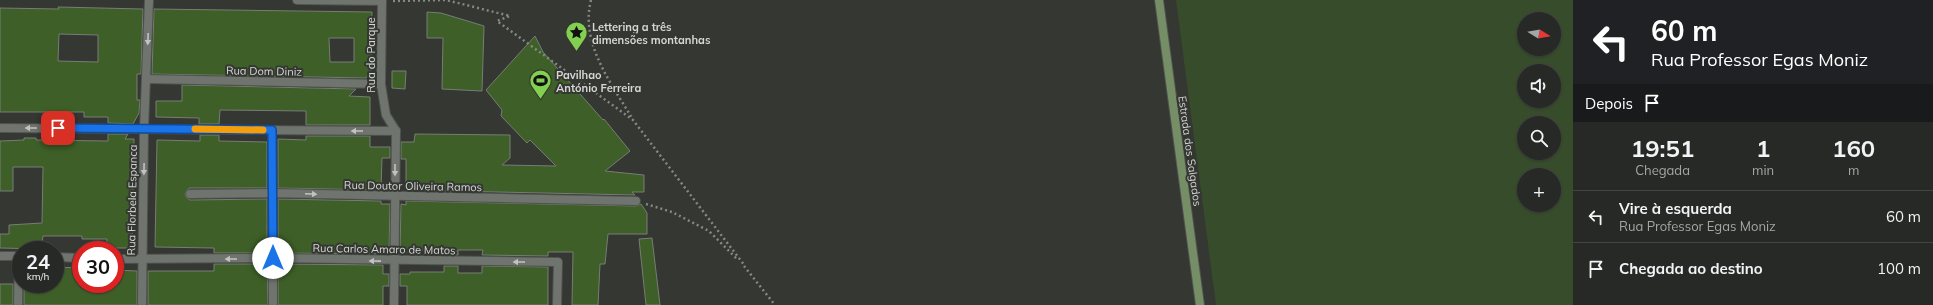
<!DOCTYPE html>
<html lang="pt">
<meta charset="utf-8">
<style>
body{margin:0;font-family:Mulish,sans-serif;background:#333532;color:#f1f3f6;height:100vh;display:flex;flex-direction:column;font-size:15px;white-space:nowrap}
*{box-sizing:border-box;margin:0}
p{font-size:13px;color:#a4a6a7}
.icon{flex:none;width:22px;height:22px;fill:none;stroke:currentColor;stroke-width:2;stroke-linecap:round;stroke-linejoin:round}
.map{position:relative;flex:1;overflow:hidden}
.sheet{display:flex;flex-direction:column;background:#272926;width:360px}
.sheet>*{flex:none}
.hud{background:#202124;color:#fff;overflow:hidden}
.needle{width:26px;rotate:101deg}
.controls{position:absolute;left:1517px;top:12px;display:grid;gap:8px}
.controls a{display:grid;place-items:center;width:44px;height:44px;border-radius:50%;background:#272926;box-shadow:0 1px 3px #0004,0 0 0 1px #434543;font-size:20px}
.speed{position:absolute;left:12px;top:241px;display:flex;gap:8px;font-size:20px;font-weight:700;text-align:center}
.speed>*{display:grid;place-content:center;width:52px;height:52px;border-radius:50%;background:#272926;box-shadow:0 1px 3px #0004,0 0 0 1px #434543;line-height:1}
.speed small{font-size:10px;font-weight:400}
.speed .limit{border:6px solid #d22;background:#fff;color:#111}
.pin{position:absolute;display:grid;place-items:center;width:34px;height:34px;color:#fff;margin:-17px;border-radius:8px;box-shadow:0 2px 6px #0006}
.me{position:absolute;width:44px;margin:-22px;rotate:0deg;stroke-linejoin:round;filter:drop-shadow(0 0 3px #0008)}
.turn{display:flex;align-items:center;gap:14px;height:84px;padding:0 12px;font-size:18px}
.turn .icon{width:52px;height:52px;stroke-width:2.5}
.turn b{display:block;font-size:28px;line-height:34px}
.then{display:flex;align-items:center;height:38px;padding:0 12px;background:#0003;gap:8px;font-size:15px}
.eta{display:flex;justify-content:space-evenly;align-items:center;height:68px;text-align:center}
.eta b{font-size:24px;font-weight:700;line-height:28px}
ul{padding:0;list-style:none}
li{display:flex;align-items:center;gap:12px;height:52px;padding:0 12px;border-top:1px solid #434543}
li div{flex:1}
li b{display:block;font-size:15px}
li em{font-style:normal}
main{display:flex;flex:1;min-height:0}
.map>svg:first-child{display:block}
</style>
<main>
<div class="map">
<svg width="1573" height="305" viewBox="0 0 1573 305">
<rect width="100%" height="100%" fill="#343732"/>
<!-- green -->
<path fill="#374c2b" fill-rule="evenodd" d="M1176 0H1573V305H1216ZM1524 19H1554V49H1524ZM1524 71H1554V101H1524ZM1524 123H1554V153H1524ZM1524 175H1554V205H1524Z"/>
<!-- building -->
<g fill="#3e6028" stroke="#787c76" fill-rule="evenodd">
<path d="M58 7 143 9 141 74H137V100H140L139 113 133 124 108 123V117H84V112H0V8L59 9ZM59 34 98 35V62L58 61Z"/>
<path d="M154 9 372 12 371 70 366 78 152 74ZM329 38H354V62H330Z"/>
<path d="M427 12 441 13 484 26 482 91 442 89 443 38H427Z"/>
<path d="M535 36 543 52 603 120 604 119 630 151 605 171 644 175V192H632L635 195 406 190V159H401V142H414L415 134 510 135V158L502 165 556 166 530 140 527 143 501 116 502 110 486 90Z"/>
<path d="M392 71H406L405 89 392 88Z"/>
<path d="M182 85 356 89 349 96 370 97V125H306V111L220 110 219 124H199V118L156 117V101H182Z"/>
<path d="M108 134H128L125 139H134L132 248H106L107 239H82V236H43L41 249 0 248V234H9V225L42 223 43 167H13V191H0V141L24 140V138H36V140L108 141Z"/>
<path d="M200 135H219V141L267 142V188H190L187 190 185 194 186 197 190 200 267 199V253H214V248L155 247 157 140 200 141Z"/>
<path d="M306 136H370V147H390V158H382L381 190 278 188V139L306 140Z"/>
<path d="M278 199 381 201V204H390L389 252H383V254L278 253Z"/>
<path d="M406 201 636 206 641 204 647 213V234H608L605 264H600L598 305H572L573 252H548V256L482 255 483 250H458V255H444V250H417V252H400L401 204 406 205Z"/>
<path d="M652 238 660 305H646L639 239Z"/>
<path d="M214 264H267L268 305H148V271H214Z"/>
<path d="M278 264 383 265V274H389V286H383V305H278Z"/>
<path d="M444 266H458V273H482V266L548 267V305H407V286H400V274H410V272H444Z"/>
<path d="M55 267 81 268V284H115V270L137 271V305H24V284H55Z"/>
<rect x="0" y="284" width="13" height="21"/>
</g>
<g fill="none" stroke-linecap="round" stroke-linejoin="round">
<defs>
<g id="minor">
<path d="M297 0 382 1"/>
<path d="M382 0 381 84 386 115 396 131"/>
<path d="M147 79 381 84"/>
<path d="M0 128 396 131"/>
<path d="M272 130 273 305"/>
<path d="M190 194 272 193 636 201"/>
<path d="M0 256H21"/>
<path d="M55 257 81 258"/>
<path d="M115 259 273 258 558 262 557 305"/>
<path d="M18 305 19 256"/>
<path d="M142 305 144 129 149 0"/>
<path d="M394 305 396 131"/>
</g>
<path id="secondary" d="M1159 0 1200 305"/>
</defs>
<!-- minor casing -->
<use href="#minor" stroke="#4f534e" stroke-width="10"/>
<!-- secondary casing -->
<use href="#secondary" stroke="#4f534e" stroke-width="10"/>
<!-- path -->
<g stroke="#858884" stroke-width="2.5" stroke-dasharray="2 3" stroke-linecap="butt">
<path d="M591 0C580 43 611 83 632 118"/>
<path d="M393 1 446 0 510 16 497 21 633 120 745 266"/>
<path d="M646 204 672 212 709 231 738 260"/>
<path d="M744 266 775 305"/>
</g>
<!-- minor -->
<use href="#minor" stroke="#70746e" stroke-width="8"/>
<!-- secondary -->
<use href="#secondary" stroke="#768e66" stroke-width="8"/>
</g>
<!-- one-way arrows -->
<defs><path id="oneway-solid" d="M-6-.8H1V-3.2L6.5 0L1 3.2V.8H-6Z"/></defs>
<g fill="#c1c3c0">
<use href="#oneway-solid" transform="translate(148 39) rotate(92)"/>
<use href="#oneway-solid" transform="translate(31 128) rotate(-180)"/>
<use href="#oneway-solid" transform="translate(357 131) rotate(-180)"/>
<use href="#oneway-solid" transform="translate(144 169) rotate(91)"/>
<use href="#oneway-solid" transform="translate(395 170) rotate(90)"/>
<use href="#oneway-solid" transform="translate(311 194) rotate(2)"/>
<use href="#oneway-solid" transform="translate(231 259) rotate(180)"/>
<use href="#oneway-solid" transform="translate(375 261) rotate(-179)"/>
<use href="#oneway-solid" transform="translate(519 262) rotate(-180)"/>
</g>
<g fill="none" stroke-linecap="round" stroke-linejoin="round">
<defs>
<path id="route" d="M58 128 272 130 273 258"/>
</defs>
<!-- route casing -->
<use href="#route" stroke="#114b97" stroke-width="10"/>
<!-- route -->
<use href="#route" stroke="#1a73e8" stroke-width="7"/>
<!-- slow -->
<path stroke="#f59e0b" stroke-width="7" d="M195 129 263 130"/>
</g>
<!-- icons -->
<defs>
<symbol id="sight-pin" viewBox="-11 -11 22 30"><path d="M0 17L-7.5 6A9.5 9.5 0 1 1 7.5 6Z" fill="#82d04f" stroke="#343732"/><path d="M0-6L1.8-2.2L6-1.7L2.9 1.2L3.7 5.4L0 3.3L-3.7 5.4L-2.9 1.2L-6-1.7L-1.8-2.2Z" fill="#111"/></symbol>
<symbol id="stadium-pin" viewBox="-11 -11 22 30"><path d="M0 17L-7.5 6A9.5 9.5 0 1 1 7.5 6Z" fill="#82d04f" stroke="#343732"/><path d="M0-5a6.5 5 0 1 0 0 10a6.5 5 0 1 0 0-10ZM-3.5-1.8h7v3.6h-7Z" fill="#111"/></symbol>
</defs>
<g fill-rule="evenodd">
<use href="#sight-pin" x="564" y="20" width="25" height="34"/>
<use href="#stadium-pin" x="528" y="68" width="25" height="34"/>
</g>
<g text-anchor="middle" stroke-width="4" stroke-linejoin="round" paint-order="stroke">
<!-- poi labels -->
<g font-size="11" font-weight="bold" fill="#d5d7d4" stroke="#343732" text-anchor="start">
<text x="592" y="31">Lettering a três<tspan x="592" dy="13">dimensões montanhas</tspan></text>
<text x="556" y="79">Pavilhao<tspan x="556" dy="13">António Ferreira</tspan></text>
</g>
<!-- street labels -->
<g font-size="11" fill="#d5d7d4" stroke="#343732">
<text transform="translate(371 55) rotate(-90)" y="4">Rua do Parque</text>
<text transform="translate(264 71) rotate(1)" y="4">Rua Dom Diniz</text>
<text transform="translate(1190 151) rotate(82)" y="4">Estrada dos Salgados</text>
<text transform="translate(413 186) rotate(1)" y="4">Rua Doutor Oliveira Ramos</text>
<text transform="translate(132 200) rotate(-89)" y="4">Rua Florbela Espanca</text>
<text transform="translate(384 249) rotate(1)" y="4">Rua Carlos Amaro de Matos</text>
</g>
</g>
</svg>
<div class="controls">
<a><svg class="needle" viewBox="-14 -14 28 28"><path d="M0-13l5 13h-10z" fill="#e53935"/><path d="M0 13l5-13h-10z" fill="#a4a6a7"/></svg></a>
<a><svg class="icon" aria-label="sound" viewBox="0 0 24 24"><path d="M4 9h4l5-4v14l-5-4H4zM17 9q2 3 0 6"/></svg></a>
<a><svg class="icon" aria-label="search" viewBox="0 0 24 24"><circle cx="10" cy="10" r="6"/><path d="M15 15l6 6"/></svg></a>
<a>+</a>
</div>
<div class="speed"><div>24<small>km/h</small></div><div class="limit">30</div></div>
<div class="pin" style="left:58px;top:128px;background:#d93025"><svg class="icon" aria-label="arrive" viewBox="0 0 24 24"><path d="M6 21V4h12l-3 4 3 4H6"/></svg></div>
<svg class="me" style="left:273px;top:258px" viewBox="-20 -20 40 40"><circle r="19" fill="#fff"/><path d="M0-13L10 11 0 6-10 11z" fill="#1a73e8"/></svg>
</div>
<section class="sheet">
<div class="hud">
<div class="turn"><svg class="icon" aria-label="left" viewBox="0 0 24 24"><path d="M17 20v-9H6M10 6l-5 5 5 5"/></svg><div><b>60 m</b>Rua Professor Egas Moniz</div></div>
<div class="then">Depois<svg class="icon" aria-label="arrive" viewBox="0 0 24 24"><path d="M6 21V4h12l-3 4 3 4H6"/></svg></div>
</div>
<div class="eta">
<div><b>19:51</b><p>Chegada</p></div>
<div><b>1</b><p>min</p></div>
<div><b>160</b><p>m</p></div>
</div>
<ul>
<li><svg class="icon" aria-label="left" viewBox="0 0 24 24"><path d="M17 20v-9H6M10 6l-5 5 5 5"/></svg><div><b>Vire à esquerda</b><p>Rua Professor Egas Moniz</p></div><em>60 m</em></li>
<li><svg class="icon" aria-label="arrive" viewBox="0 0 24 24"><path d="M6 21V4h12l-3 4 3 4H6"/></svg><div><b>Chegada ao destino</b></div><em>100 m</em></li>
</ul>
</section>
</main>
